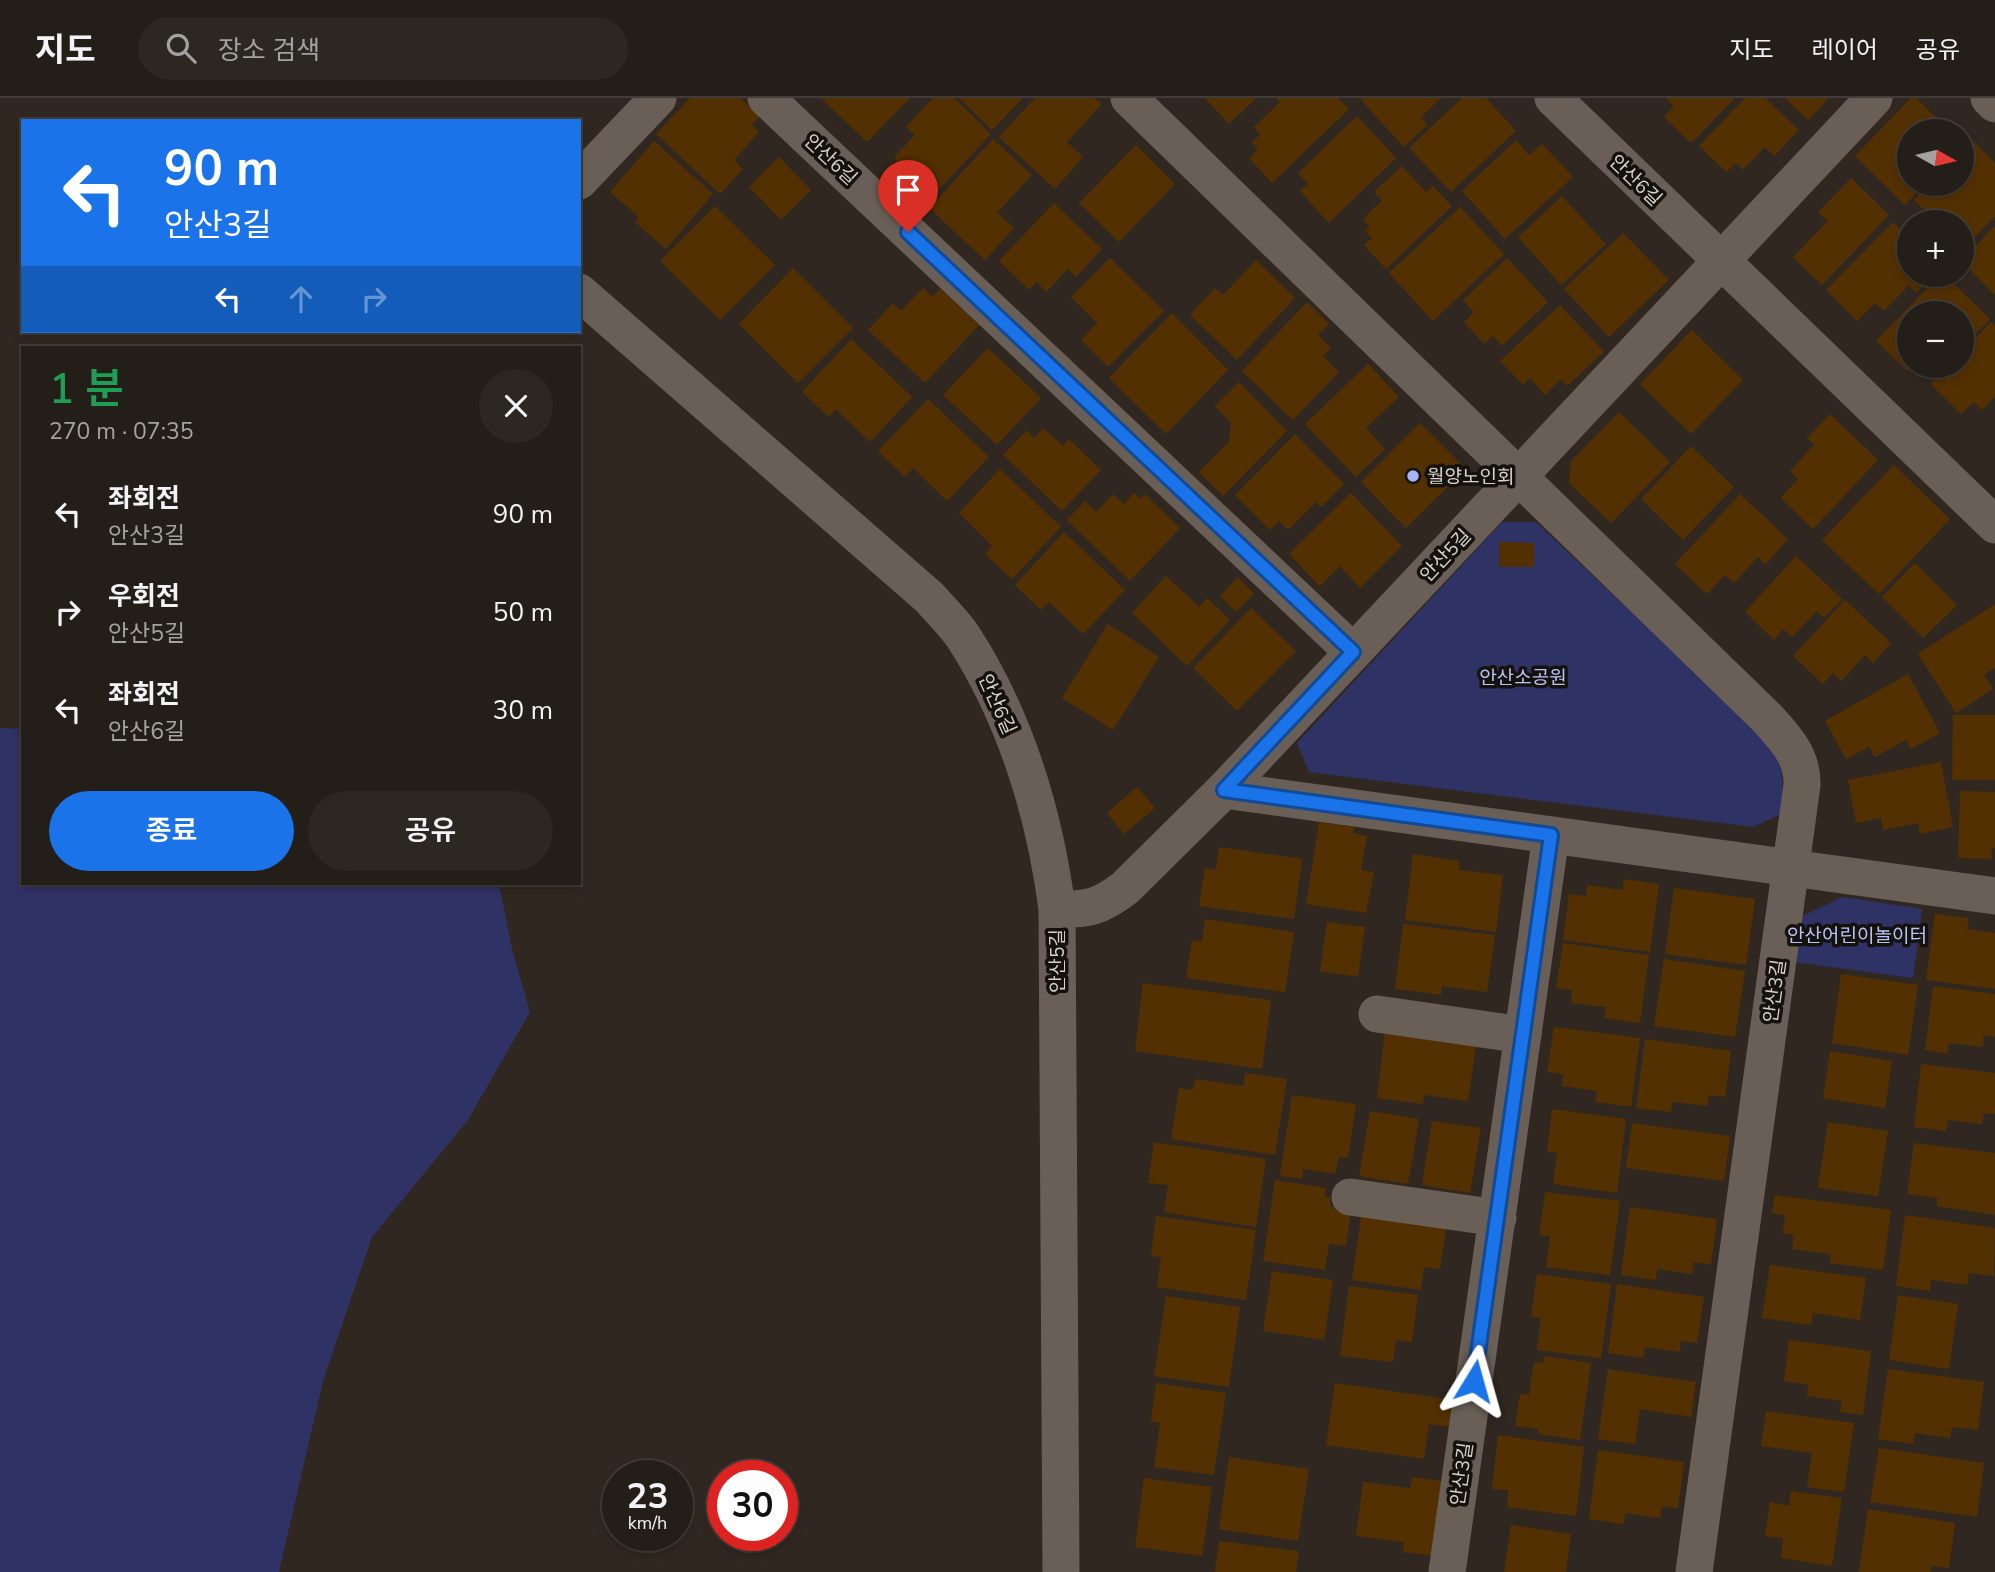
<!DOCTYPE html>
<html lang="ko">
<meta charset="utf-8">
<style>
body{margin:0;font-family:"Nunito Sans","Noto Sans KR",sans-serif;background:#2c2721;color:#f1f3f6;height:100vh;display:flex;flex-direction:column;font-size:26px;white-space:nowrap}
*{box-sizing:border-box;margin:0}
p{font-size:23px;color:#a3a2a2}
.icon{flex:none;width:38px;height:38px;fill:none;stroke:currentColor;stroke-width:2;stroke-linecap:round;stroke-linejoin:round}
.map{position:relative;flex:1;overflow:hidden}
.sheet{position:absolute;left:21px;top:248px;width:560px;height:539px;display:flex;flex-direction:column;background:#241e18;border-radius:0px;box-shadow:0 4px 10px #0003,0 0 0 2px #413c37}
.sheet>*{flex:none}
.guide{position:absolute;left:21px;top:21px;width:560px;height:214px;border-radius:0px;box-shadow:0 4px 10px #0003,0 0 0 2px #413c37;background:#1a73e8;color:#fff;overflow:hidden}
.needle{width:46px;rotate:98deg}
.fabs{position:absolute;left:1897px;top:21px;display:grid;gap:14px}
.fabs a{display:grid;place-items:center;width:77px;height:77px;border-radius:50%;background:#241e18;box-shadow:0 4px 10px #0003,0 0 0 2px #413c37;font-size:35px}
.speed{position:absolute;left:602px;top:1362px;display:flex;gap:14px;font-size:35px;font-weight:700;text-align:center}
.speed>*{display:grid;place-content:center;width:91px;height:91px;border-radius:50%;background:#241e18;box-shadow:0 4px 10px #0003,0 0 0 2px #413c37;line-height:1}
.speed small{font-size:18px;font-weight:400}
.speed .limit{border:10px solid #d22;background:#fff;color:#111}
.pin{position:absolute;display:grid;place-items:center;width:60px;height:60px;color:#fff;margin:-72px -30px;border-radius:50% 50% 50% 0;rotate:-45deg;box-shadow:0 0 7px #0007}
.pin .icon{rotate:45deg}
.me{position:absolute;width:77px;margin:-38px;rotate:8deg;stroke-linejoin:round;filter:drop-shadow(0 0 5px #0008)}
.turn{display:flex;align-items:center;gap:24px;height:147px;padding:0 28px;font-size:32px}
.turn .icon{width:91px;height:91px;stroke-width:2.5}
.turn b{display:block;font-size:49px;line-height:60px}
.lanes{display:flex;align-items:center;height:66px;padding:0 28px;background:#0003;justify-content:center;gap:35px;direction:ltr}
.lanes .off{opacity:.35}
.round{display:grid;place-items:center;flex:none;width:74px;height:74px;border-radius:37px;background:#2c2721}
.overview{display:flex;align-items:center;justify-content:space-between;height:119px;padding:0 28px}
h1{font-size:42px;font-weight:600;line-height:52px;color:#1e9e55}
.button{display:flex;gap:14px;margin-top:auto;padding:14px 28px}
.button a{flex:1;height:80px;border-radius:42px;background:#1a73e8;color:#fff;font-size:28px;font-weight:600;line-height:80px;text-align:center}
.button a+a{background:#2c2721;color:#f1f3f6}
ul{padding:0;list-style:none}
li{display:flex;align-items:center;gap:21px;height:98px;padding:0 28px}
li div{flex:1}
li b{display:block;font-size:26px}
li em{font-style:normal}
header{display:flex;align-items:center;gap:42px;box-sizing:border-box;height:98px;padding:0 35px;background:#241e18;border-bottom:2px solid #413c37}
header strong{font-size:33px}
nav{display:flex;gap:38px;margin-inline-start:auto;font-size:24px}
.search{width:490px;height:63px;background:#2c2721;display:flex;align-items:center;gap:18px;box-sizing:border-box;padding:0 24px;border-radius:38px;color:#a3a2a2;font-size:26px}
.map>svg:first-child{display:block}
</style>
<header>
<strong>지도</strong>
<div class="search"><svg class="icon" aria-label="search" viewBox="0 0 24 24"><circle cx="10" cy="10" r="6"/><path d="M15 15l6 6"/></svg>장소 검색</div>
<nav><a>지도</a><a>레이어</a><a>공유</a></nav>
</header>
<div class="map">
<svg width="1995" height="1474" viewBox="0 0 1995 1474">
<rect width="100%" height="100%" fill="#302820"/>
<!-- green -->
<g fill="#2f3264">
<path d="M1502 424H1536L1771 646C1784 668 1785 692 1779 717L1753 729 1309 674 1297 645Z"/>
<path d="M0 630 23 631V786H499L512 851 530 914 468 1022 372 1139 323 1283 279 1474H0Z"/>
<path d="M1843 799 1922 811 1913 880 1794 864 1800 819Z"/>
</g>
<!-- building -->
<g fill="#533002">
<path d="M690 0H740L760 18 752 27 759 34 734 62 743 71 720 96 656 36Z"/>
<path d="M821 0H910L867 44Z"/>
<path d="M933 0H954L991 36 924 107 892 77 901 67 894 59 915 37 906 29Z"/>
<path d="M959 0H1023L992 32Z"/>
<path d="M1035 0H1095L1102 6 1067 44 1083 59 1055 91 999 39Z"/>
<path d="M1205 0H1256L1229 26Z"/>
<path d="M1276 0H1338L1349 11 1272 85 1249 60 1258 52 1252 44 1261 36 1254 29 1280 4Z"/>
<path d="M1363 0H1441L1421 19 1427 27 1404 49 1361 2Z"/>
<path d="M1462 0H1486L1516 33 1451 94 1409 50Z"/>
<path d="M1668 0H1735L1691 45 1664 19 1674 8 1667 1Z"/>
<path d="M1745 0H1765L1799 32 1774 58 1765 49 1743 72 1736 65 1726 74 1699 48Z"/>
<path d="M1785 0H1829L1808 22Z"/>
<path d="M1911 0H1916L1950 33H1909V86H1925L1905 107 1855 58Z"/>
<path d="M1357 18 1396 60 1329 125 1300 93 1308 86 1298 75Z"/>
<path d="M993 41 1032 77 997 115 1014 130 985 162 929 110Z"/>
<path d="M1516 42 1529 57 1542 46 1573 79 1505 141 1462 93Z"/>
<path d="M1972 42 1995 65V118L1964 151 1962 149V124H1937L1914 102 1929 86H1962V52Z"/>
<path d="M654 43 713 96 666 151 635 124 639 119 610 94Z"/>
<path d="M1136 47 1175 86 1119 144 1079 105Z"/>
<path d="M779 59 811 92 781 122 749 89Z"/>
<path d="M1402 68 1426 94 1433 88 1452 108 1386 171 1364 147 1372 140 1365 133 1370 129 1363 121 1382 103 1374 94Z"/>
<path d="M1851 80 1889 117 1822 187 1793 159 1828 123 1818 114Z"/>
<path d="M1562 98 1606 146 1561 187 1518 139Z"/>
<path d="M1054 105 1102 151 1076 179 1068 171 1046 194 1037 184 1029 192 999 163Z"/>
<path d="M715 108 775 167 720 222 660 163Z"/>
<path d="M1460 109 1504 156 1433 223 1389 175Z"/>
<path d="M1893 124 1909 140V177H1934L1916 195 1909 187 1884 213 1875 205 1857 223 1826 192Z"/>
<path d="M1995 127V197L1962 164Z"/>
<path d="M1623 135 1669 182 1609 239 1564 191Z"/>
<path d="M1110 160 1164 213 1108 269 1081 242 1097 225 1071 199Z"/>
<path d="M1507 160 1548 204 1502 248 1493 238 1484 246 1464 224 1474 214 1463 202Z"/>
<path d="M1256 162 1295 200 1237 262 1190 217 1215 190 1223 197Z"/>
<path d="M793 170 853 230 798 285 739 226Z"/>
<path d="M1940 177H1945L1990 221 1966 245 1962 241V215H1909V268H1913L1907 273 1876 243Z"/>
<path d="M923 190 933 199 940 190 979 227 925 285 868 232 893 205 901 213Z"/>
<path d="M1307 204 1329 226 1318 237 1331 250 1323 258 1339 274 1293 322 1242 273Z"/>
<path d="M1560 207 1604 254 1567 288 1561 281 1545 297 1530 280 1523 287 1500 263Z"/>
<path d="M1172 215 1228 272 1166 336 1109 280Z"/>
<path d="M1991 224 1995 228V298L1982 312 1974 304 1961 316 1931 286 1948 268H1962V254Z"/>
<path d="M1692 232 1743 282 1691 336 1640 286Z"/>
<path d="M851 241 912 299 870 344 836 311 829 319 802 294Z"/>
<path d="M988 250 1041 300 997 347 943 297Z"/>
<path d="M1368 266 1399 299 1366 330 1385 351 1356 379 1305 326Z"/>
<path d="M1239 284 1287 333 1223 398 1199 374 1229 344 1231 325 1215 308Z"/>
<path d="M928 301 989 359 947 403 913 370 905 379 878 353Z"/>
<path d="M1619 314 1670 364 1611 425 1569 385 1571 363Z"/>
<path d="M1830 316 1878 362 1813 431 1781 400 1798 381 1790 373 1814 347 1807 340Z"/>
<path d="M1420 325 1466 371 1406 430 1361 384Z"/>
<path d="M1043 330 1063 348 1069 341 1101 372 1062 413 1003 357 1027 332 1034 340Z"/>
<path d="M1295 336 1344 386 1321 409 1316 404 1288 432 1279 423 1270 432 1235 397Z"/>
<path d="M1691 348 1734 389 1683 442 1641 401Z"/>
<path d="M1894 367 1950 421 1879 496 1822 442Z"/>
<path d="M1000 371 1061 429 1012 481 985 456 992 448 959 415Z"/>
<path d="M1134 395 1140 401 1145 396 1180 430 1130 483 1067 422 1085 403 1096 414 1113 396 1124 406Z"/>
<path d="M1351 395 1402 448 1360 490 1340 468 1320 488 1289 456Z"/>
<path d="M1740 396 1788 441 1765 467 1758 459 1734 485 1725 477 1707 496 1675 466Z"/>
<path d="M1064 434 1125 492 1083 536 1049 504 1041 512 1015 487Z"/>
<path d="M1499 444 1534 445V469H1499Z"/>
<path d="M1796 458 1842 501 1824 520 1817 513 1792 539 1783 531 1774 542 1745 514Z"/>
<path d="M1915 465 1957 507 1923 540 1882 499Z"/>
<path d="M1166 478 1199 509 1207 500 1230 522 1187 568 1132 515Z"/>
<path d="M1238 479 1254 496 1236 514 1220 498Z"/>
<path d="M1845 502 1891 545 1873 565 1865 557 1841 583 1833 575 1823 586 1793 558Z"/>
<path d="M1995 506V569L1984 577 1993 591 1956 615 1918 556Z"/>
<path d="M1251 510 1296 553 1237 613 1193 570Z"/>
<path d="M1108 526 1159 559 1113 632 1062 600Z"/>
<path d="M1908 576 1940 635 1911 651 1906 642 1875 659 1869 649 1846 661 1825 623Z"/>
<path d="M1953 617H1995V682H1952Z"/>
<path d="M1941 664 1953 729 1920 736 1918 725 1883 732 1881 720 1856 725 1848 682Z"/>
<path d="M1137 689 1155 710 1124 736 1107 715Z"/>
<path d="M1960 693 1995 694V750H1992L1991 761 1958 760Z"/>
<path d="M1319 724 1354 729 1353 735 1367 738 1361 772 1374 774 1366 815 1306 806Z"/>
<path d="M1219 749 1302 761 1294 821 1199 808 1205 770 1216 772Z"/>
<path d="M1413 756 1459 763V772L1503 777 1496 834 1405 822Z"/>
<path d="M1624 781 1659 786 1650 854 1563 842 1569 796 1586 798 1587 787 1622 792Z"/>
<path d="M1674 790 1755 801 1746 867 1665 856Z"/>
<path d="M1935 816 1969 820 1967 831 1995 835V891L1926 882Z"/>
<path d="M1205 821 1294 834 1285 894 1186 880 1192 842 1202 844Z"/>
<path d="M1327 824 1365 829 1358 879 1320 873Z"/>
<path d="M1403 826 1495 837 1487 894 1442 888 1441 897 1395 891Z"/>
<path d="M1563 845 1649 857 1640 925 1604 920 1606 909 1571 905 1572 892 1556 890Z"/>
<path d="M1664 861 1745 873 1735 939 1654 928Z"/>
<path d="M1841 876 1918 887 1908 957 1832 945Z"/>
<path d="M1143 885 1271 902 1262 971 1135 953Z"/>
<path d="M1933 888 1995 896V939L1984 937 1983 949 1949 945 1947 956 1925 952Z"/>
<path d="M1554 929 1640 940 1631 1009 1595 1004 1597 993 1562 988 1563 976 1547 974Z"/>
<path d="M1385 934 1476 947 1468 1003 1424 997 1423 1006 1377 1000Z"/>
<path d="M1645 941 1731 953 1725 999 1709 997 1707 1008 1672 1004 1671 1014 1636 1010Z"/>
<path d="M1830 953 1892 963 1885 1010 1823 1000Z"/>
<path d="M1921 966 1995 975V1016L1984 1015 1982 1026 1948 1022 1946 1033 1914 1029Z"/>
<path d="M1245 975 1287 981 1275 1057 1171 1041 1179 990 1193 992 1195 981 1243 988Z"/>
<path d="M1292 997 1356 1006 1348 1060 1339 1059 1335 1076 1303 1071 1302 1081 1280 1078Z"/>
<path d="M1552 1011 1626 1021 1617 1095 1553 1086 1557 1055 1547 1054Z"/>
<path d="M1370 1013 1419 1021 1408 1086 1359 1078Z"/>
<path d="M1432 1023 1481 1030 1470 1095 1422 1087Z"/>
<path d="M1828 1024 1888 1033 1878 1098 1818 1090Z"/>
<path d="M1632 1025 1730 1038 1724 1083 1626 1070Z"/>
<path d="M1154 1044 1266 1061 1256 1129 1164 1114 1168 1087 1148 1085Z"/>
<path d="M1914 1045 1995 1055V1117L1937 1108 1938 1100 1907 1096Z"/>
<path d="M1275 1082 1326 1090 1325 1099 1331 1100 1330 1108 1351 1112 1346 1148 1329 1146 1325 1172 1263 1163Z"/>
<path d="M1545 1094 1620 1103 1610 1177 1546 1169 1550 1138 1539 1137Z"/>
<path d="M1775 1097 1891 1112 1883 1172 1830 1165V1156L1792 1151 1794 1137 1783 1135 1785 1117 1772 1115Z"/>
<path d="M1630 1109 1717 1121 1711 1167 1694 1164 1692 1176 1657 1171 1656 1182 1621 1177Z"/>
<path d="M1362 1112 1447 1125 1440 1171 1424 1169 1421 1192 1352 1182Z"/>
<path d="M1905 1117 1995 1130 1994 1178 1969 1175 1967 1187 1931 1182 1930 1193 1896 1188Z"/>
<path d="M1156 1118 1256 1132 1246 1202 1157 1189 1161 1159 1151 1158Z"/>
<path d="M1770 1167 1866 1180 1860 1222 1813 1215 1811 1227 1762 1220Z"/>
<path d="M1272 1173 1333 1182 1324 1242 1263 1233Z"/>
<path d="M1537 1176 1611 1186 1601 1260 1537 1252 1541 1220 1531 1219Z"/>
<path d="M1617 1186 1704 1199 1697 1245 1681 1243 1680 1254 1645 1249 1643 1260 1608 1255Z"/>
<path d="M1349 1188 1418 1197 1412 1244 1396 1242 1393 1264 1340 1258Z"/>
<path d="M1898 1197 1958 1206 1949 1271 1889 1262Z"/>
<path d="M1166 1198 1240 1209 1229 1289 1154 1278Z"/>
<path d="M1789 1242 1871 1253 1863 1317 1840 1314 1842 1303 1807 1298 1808 1287 1784 1283Z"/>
<path d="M1544 1258 1591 1265 1580 1342 1538 1336V1331L1515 1328 1520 1296 1529 1297 1534 1264 1543 1265Z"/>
<path d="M1608 1271 1696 1284 1691 1319 1640 1311 1635 1346 1598 1341Z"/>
<path d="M1888 1271 1984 1284 1978 1332 1952 1329 1950 1340 1915 1335 1913 1346 1878 1341Z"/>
<path d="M1156 1285 1226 1295 1214 1377 1154 1369 1160 1325 1151 1323Z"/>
<path d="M1335 1285 1454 1302 1450 1329 1429 1326 1424 1361 1326 1347Z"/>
<path d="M1766 1313 1854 1325 1844 1394 1807 1389 1812 1355 1761 1348Z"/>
<path d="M1498 1337 1584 1349 1576 1418 1507 1409 1508 1392 1492 1391Z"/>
<path d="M1879 1350 1984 1365 1977 1419 1870 1404Z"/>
<path d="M1598 1352 1684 1364 1678 1410 1662 1408 1660 1420 1625 1415 1624 1426 1589 1421Z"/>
<path d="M1229 1359 1309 1371 1298 1443 1219 1431Z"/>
<path d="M1412 1379 1448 1384 1439 1458 1403 1454 1404 1444 1356 1438 1363 1384 1410 1390Z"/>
<path d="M1144 1380 1212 1389 1202 1458 1135 1449Z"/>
<path d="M1791 1393 1842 1400 1832 1468 1781 1460 1783 1440 1765 1438 1770 1404 1789 1408Z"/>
<path d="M1868 1411 1955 1425 1949 1470 1932 1468 1931 1474H1859Z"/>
<path d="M1511 1427 1571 1436 1566 1474H1504Z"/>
<path d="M1219 1443 1299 1453 1296 1474H1215Z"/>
</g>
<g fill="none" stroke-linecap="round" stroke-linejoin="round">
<!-- street -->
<g stroke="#695f56" stroke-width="37">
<path d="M766 0 1353 554"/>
<path d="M1129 0 1767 620C1785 640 1803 658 1802 687L1694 1474"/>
<path d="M1553 0 1995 427"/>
<path d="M1989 0 1995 6"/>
<path d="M579 83 658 0"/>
<path d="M579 194 930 500C941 513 955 526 964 540 1016 621 1045 717 1057 811L1061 1474"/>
<path d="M1224 692 1995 798"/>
<path d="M1057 811C1088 812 1100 809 1125 790L1224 692 1874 0"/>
<path d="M1377 916 1523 937"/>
<path d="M1350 1099 1498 1120"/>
<path d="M1447 1474 1551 737"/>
</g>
</g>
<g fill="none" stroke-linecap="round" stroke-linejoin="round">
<defs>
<path id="route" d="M908 134 1353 554 1224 692 1551 737 1474 1283"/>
</defs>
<!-- route casing -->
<use href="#route" stroke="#114b97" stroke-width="18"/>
<!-- route -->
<use href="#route" stroke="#1a73e8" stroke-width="12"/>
</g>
<!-- markers -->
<circle fill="#a7b1fc" stroke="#15120e" stroke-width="2.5" cx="1413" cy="378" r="7"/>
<g text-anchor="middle" stroke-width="7" stroke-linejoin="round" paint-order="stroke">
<!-- street labels -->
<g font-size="19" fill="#d7d2cc" stroke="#15120e">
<text transform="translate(831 61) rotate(43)" y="7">안산6길</text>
<text transform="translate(1636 82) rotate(44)" y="7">안산6길</text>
<text transform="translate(1445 457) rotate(-47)" y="7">안산5길</text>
<text transform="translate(998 606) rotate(66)" y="7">안산6길</text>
<text transform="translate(1057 863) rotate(-90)" y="7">안산5길</text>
<text transform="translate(1774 893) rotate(-82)" y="7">안산3길</text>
<text transform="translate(1461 1376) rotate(-82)" y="7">안산3길</text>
</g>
<!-- poi labels -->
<g font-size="19" fill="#d7d2cc" stroke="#15120e" text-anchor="start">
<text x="1427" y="385">월양노인회</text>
</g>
<!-- park labels -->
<g font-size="19" fill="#bac2f7" stroke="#15120e">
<text x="1523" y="586">안산소공원</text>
<text x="1857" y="844">안산어린이놀이터</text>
</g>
</g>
</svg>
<div class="fabs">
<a><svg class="needle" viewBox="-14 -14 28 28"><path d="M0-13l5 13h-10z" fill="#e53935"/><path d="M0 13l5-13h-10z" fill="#a3a2a2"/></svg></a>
<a>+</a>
<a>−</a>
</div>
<div class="speed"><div>23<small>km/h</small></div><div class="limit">30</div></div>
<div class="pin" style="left:908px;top:134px;background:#d93025"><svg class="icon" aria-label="arrive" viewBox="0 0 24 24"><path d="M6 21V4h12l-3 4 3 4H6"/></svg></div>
<svg class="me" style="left:1474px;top:1283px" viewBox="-20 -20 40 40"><path d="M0-17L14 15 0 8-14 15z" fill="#1a73e8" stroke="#fff" stroke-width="4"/></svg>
<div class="guide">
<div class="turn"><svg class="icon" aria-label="left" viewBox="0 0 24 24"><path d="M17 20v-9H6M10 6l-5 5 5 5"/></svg><div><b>90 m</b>안산3길</div></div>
<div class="lanes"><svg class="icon" aria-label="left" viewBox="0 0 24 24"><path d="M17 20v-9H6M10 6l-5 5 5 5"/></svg><svg class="icon off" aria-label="ahead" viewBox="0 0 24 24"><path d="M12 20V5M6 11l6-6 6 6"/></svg><svg class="icon off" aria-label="right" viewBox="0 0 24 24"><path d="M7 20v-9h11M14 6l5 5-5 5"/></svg></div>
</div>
<section class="sheet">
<div class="overview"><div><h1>1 분</h1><p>270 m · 07:35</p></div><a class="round"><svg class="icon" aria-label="close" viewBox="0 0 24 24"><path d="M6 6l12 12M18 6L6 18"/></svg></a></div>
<ul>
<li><svg class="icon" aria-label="left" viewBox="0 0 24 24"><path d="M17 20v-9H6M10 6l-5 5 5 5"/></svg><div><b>좌회전</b><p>안산3길</p></div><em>90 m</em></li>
<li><svg class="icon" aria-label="right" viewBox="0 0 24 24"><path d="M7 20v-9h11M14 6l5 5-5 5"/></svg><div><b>우회전</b><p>안산5길</p></div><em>50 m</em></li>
<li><svg class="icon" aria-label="left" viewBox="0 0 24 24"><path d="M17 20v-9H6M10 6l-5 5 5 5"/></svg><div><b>좌회전</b><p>안산6길</p></div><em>30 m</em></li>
</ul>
<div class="button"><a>종료</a><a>공유</a></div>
</section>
</div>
